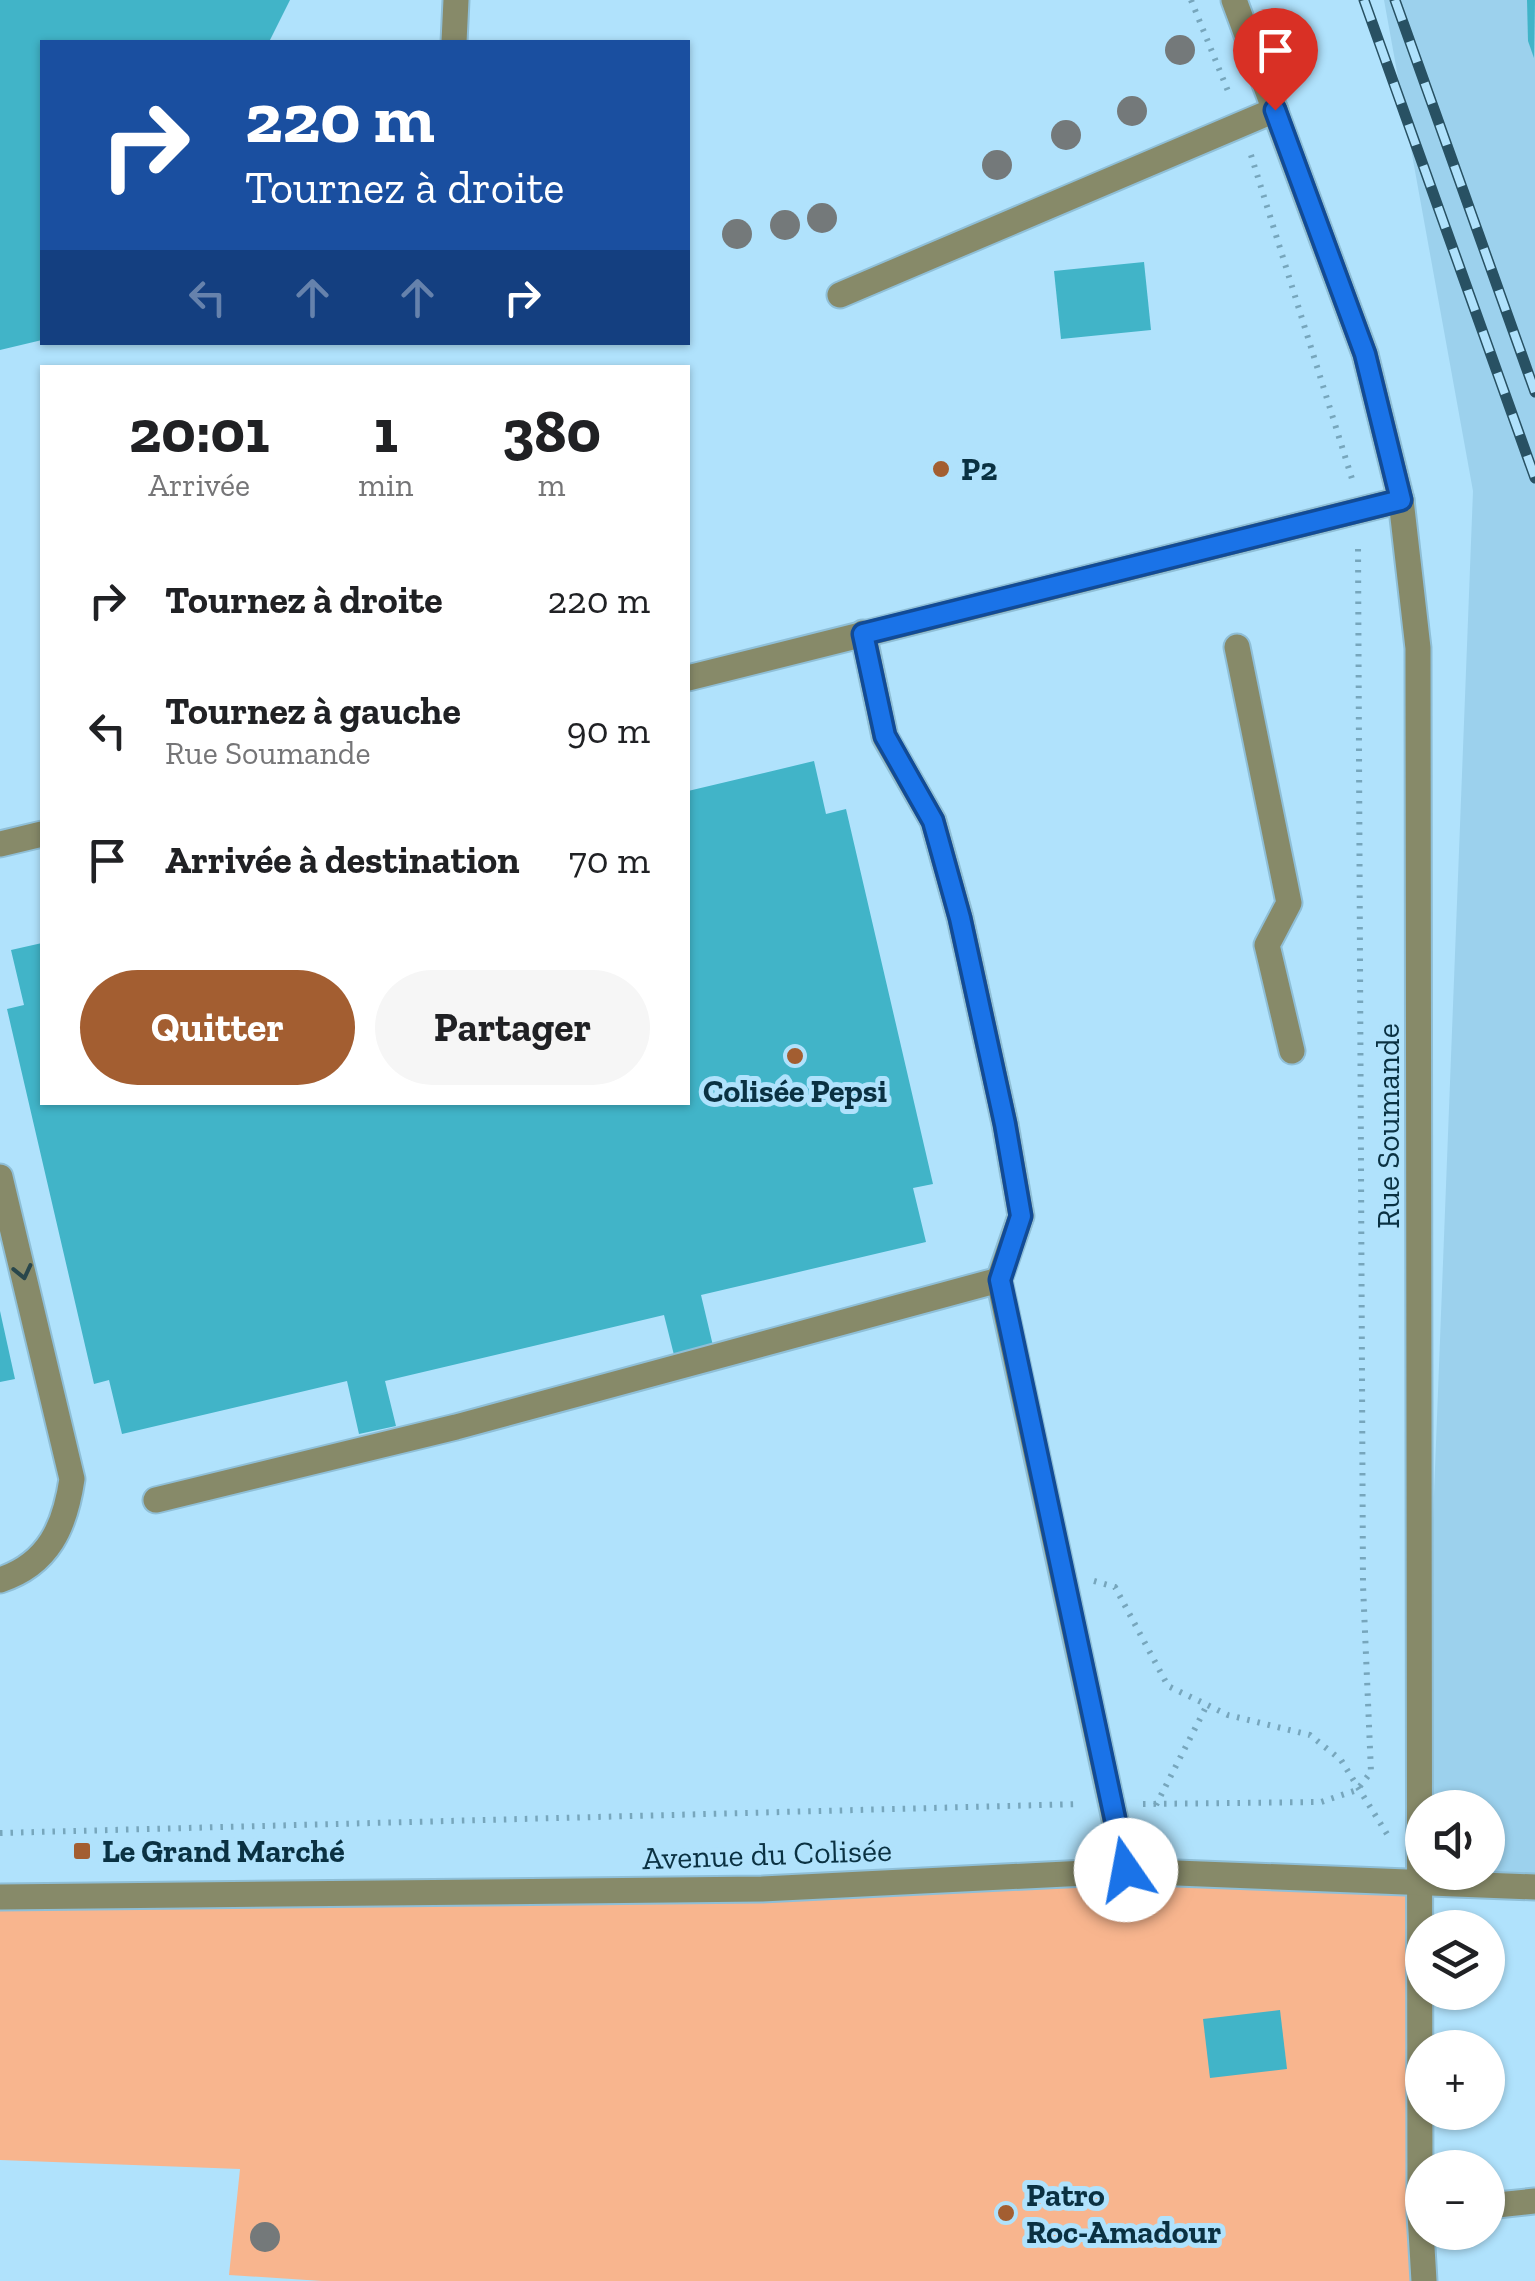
<!DOCTYPE html>
<html lang="fr">
<meta charset="utf-8">
<style>
body{margin:0;font-family:"Zilla Slab",serif;background:#f6f6f6;color:#202124;height:100vh;display:flex;flex-direction:column;font-size:38px;white-space:nowrap}
*{box-sizing:border-box;margin:0}
p{font-size:32px;color:#757577}
.icon{flex:none;width:55px;height:55px;fill:none;stroke:currentColor;stroke-width:2;stroke-linecap:round;stroke-linejoin:round}
.map{position:relative;flex:1;overflow:hidden}
.panel{position:absolute;left:40px;top:365px;width:650px;height:740px;display:flex;flex-direction:column;background:#fff;border-radius:0px;box-shadow:0 2px 8px #0004}
.panel>*{flex:none}
.hud{position:absolute;left:40px;top:40px;width:650px;height:305px;border-radius:0px;box-shadow:0 2px 8px #0004;background:#1a4fa0;color:#fff;overflow:hidden}
.tools{position:absolute;left:1405px;top:1790px;display:grid;gap:20px}
.tools a{display:grid;place-items:center;width:100px;height:100px;border-radius:50%;background:#fff;box-shadow:0 2px 8px #0004;font-size:50px}
.pin{position:absolute;display:grid;place-items:center;width:85px;height:85px;color:#fff;margin:-102px -42px;border-radius:50% 50% 50% 0;rotate:-45deg;box-shadow:0 0 10px #0007}
.pin .icon{rotate:45deg}
.me{position:absolute;width:110px;margin:-55px;rotate:348deg;stroke-linejoin:round;filter:drop-shadow(0 0 8px #0008)}
.turn{display:flex;align-items:center;gap:35px;height:210px;padding:0 40px;font-size:45px}
.turn .icon{width:130px;height:130px;stroke-width:2.5}
.turn b{display:block;font-size:70px;line-height:85px}
.lanes{display:flex;align-items:center;height:95px;padding:0 40px;background:#0003;justify-content:center;gap:50px;direction:ltr}
.lanes .off{opacity:.35}
.eta{display:flex;justify-content:space-evenly;align-items:center;height:170px;text-align:center}
.eta b{font-size:60px;font-weight:700;line-height:70px}
.cta{display:flex;gap:20px;margin-top:auto;padding:20px 40px}
.cta a{flex:1;height:115px;border-radius:60px;background:#a35e31;color:#fff;font-size:40px;font-weight:700;line-height:115px;text-align:center}
.cta a+a{background:#f6f6f6;color:#202124}
ul{padding:0;list-style:none}
li{display:flex;align-items:center;gap:30px;height:130px;padding:0 40px}
li div{flex:1}
li b{display:block;font-size:38px}
li em{font-style:normal}
.map>svg:first-child{display:block}
</style>
<div class="map">
<svg width="1535" height="2281" viewBox="0 0 1535 2281">
<rect width="100%" height="100%" fill="#b0e2fc"/>
<!-- built -->
<path fill="#9cd1ed" fill-rule="evenodd" d="M1384 0H1535V1887L1419 1880 1473 491ZM1422 1808H1488V1872H1422Z"/>
<!-- green -->
<path fill="#f8b58e" d="M1126 1871 1419 1880 1422 2281H322L229 2275 240 2169 0 2160V1897Z"/>
<!-- building -->
<g fill="#41b4c8">
<path d="M0 0H290L269 42H42V340L0 350Z"/>
<path d="M1527 0H1535L1534 58 1528 41Z"/>
<path d="M1144 262 1151 330 1061 339 1054 271Z"/>
<path d="M814 761 826 814 846 809 933 1184 913 1188 926 1242 701 1295 714 1350 675 1359 664 1315 385 1381 396 1426 359 1434 347 1381 122 1434 109 1380 94 1384 7 1009 24 1005 11 950 42 943V1102H688V791Z"/>
<path d="M0 1311 15 1379 0 1382Z"/>
<path d="M1280 2010 1287 2069 1210 2078 1203 2019Z"/>
</g>
<g fill="none" stroke-linecap="round" stroke-linejoin="round">
<defs>
<g id="minor">
<path d="M1234 0 1365 354 1401 500 1418 648 1420 2214 1424 2281"/>
<path d="M454 42 456 0"/>
<path d="M840 295 1275 110"/>
<path d="M863 633 885 737 933 821 960 918 1005 1124 1021 1216 999 1280 1126 1871"/>
<path d="M1237 647 1289 903 1267 945 1292 1051"/>
<path d="M688 678 1401 500"/>
<path d="M0 844 42 834"/>
<path d="M0 1177 72 1479C65 1526 49 1564 0 1580"/>
<path d="M156 1500 456 1427 999 1280"/>
<path d="M0 1897 762 1889 1126 1871 1535 1887"/>
<path d="M1488 2206 1535 2201"/>
</g>
</defs>
<!-- minor casing -->
<use href="#minor" stroke="#8fbfd7" stroke-width="29"/>
<!-- path -->
<g stroke="#77a6bc" stroke-width="6" stroke-dasharray="2.5 8" stroke-linecap="butt">
<path d="M1191 0 1230 96"/>
<path d="M1251 155 1353 482"/>
<path d="M1094 1581 1115 1587 1168 1686 1228 1715 1310 1735 1341 1760 1387 1834"/>
<path d="M1143 1804 1321 1802 1357 1790 1371 1772 1363 1585 1358 544"/>
<path d="M1156 1805 1207 1705"/>
<path d="M0 1833 1080 1804"/>
</g>
<!-- minor -->
<use href="#minor" stroke="#878a69" stroke-width="25"/>
<defs>
<g id="rail">
<path d="M1364 0 1535 478"/>
<path d="M1395 0 1535 392"/>
</g>
</defs>
<!-- rail casing -->
<use href="#rail" stroke="#285163" stroke-width="11"/>
<!-- rail -->
<use href="#rail" stroke="#b0e2fc" stroke-width="8" stroke-dasharray="22" stroke-linecap="butt"/>
</g>
<!-- trees -->
<g fill="#74797a">
<circle cx="1180" cy="50" r="15"/>
<circle cx="1132" cy="111" r="15"/>
<circle cx="1066" cy="135" r="15"/>
<circle cx="997" cy="165" r="15"/>
<circle cx="822" cy="218" r="15"/>
<circle cx="785" cy="225" r="15"/>
<circle cx="737" cy="234" r="15"/>
<circle cx="265" cy="2237" r="15"/>
</g>
<!-- one-way arrows -->
<defs><path id="oneway-chevron" d="M-2-3.5L2.5 0L-2 3.5" fill="none" stroke-width="1.6" stroke-linecap="round" stroke-linejoin="round" transform="scale(2.5)"/></defs>
<use stroke="#29474c" href="#oneway-chevron" transform="translate(23 1272) rotate(77)"/>
<g fill="none" stroke-linecap="round" stroke-linejoin="round">
<defs>
<path id="route" d="M1126 1870 1000 1280 1021 1216 1005 1124 960 918 933 821 885 736 863 634 1401 500 1365 354 1275 110"/>
</defs>
<!-- route casing -->
<use href="#route" stroke="#114b97" stroke-width="25"/>
<!-- route -->
<use href="#route" stroke="#1a73e8" stroke-width="18"/>
</g>
<!-- markers -->
<g fill="#a35e31" stroke="#b0e2fc" stroke-width="4">
<circle cx="941" cy="469" r="10"/>
<circle cx="795" cy="1056" r="10"/>
<rect x="72" y="1841" width="20" height="20" rx="5"/>
<circle cx="1006" cy="2213" r="10"/>
</g>
<g text-anchor="middle" stroke-width="10" stroke-linejoin="round" paint-order="stroke">
<!-- poi labels -->
<g font-size="32" font-weight="bold" fill="#0a3142" stroke="#b0e2fc" text-anchor="start">
<text x="961" y="480">P2</text>
<text x="795" y="1102" text-anchor="middle">Colisée Pepsi</text>
<text x="102" y="1862">Le Grand Marché</text>
<text x="1026" y="2206">Patro<tspan x="1026" dy="37">Roc-Amadour</tspan></text>
</g>
<!-- street labels -->
<g font-size="32" fill="#0a3142" stroke="#b0e2fc">
<text transform="translate(1388 1126) rotate(-90)" y="11">Rue Soumande</text>
<text transform="translate(767 1854) rotate(-2)" y="11">Avenue du Colisée</text>
</g>
</g>
</svg>
<div class="tools">
<a><svg class="icon" aria-label="sound" viewBox="0 0 24 24"><path d="M4 9h4l5-4v14l-5-4H4zM17 9q2 3 0 6"/></svg></a>
<a><svg class="icon" aria-label="layers" viewBox="0 0 24 24"><path d="M12 4l9 5-9 5-9-5zM3 14l9 5 9-5"/></svg></a>
<a>+</a>
<a>−</a>
</div>
<div class="pin" style="left:1275px;top:110px;background:#d93025"><svg class="icon" aria-label="arrive" viewBox="0 0 24 24"><path d="M6 21V4h12l-3 4 3 4H6"/></svg></div>
<svg class="me" style="left:1126px;top:1870px" viewBox="-20 -20 40 40"><circle r="19" fill="#fff"/><path d="M0-13L10 11 0 6-10 11z" fill="#1a73e8"/></svg>
<div class="hud">
<div class="turn"><svg class="icon" aria-label="right" viewBox="0 0 24 24"><path d="M7 20v-9h11M14 6l5 5-5 5"/></svg><div><b>220 m</b>Tournez à droite</div></div>
<div class="lanes"><svg class="icon off" aria-label="left" viewBox="0 0 24 24"><path d="M17 20v-9H6M10 6l-5 5 5 5"/></svg><svg class="icon off" aria-label="ahead" viewBox="0 0 24 24"><path d="M12 20V5M6 11l6-6 6 6"/></svg><svg class="icon off" aria-label="ahead" viewBox="0 0 24 24"><path d="M12 20V5M6 11l6-6 6 6"/></svg><svg class="icon" aria-label="right" viewBox="0 0 24 24"><path d="M7 20v-9h11M14 6l5 5-5 5"/></svg></div>
</div>
<section class="panel">
<div class="eta">
<div><b>20:01</b><p>Arrivée</p></div>
<div><b>1</b><p>min</p></div>
<div><b>380</b><p>m</p></div>
</div>
<ul>
<li><svg class="icon" aria-label="right" viewBox="0 0 24 24"><path d="M7 20v-9h11M14 6l5 5-5 5"/></svg><div><b>Tournez à droite</b></div><em>220 m</em></li>
<li><svg class="icon" aria-label="left" viewBox="0 0 24 24"><path d="M17 20v-9H6M10 6l-5 5 5 5"/></svg><div><b>Tournez à gauche</b><p>Rue Soumande</p></div><em>90 m</em></li>
<li><svg class="icon" aria-label="arrive" viewBox="0 0 24 24"><path d="M6 21V4h12l-3 4 3 4H6"/></svg><div><b>Arrivée à destination</b></div><em>70 m</em></li>
</ul>
<div class="cta"><a>Quitter</a><a>Partager</a></div>
</section>
</div>
